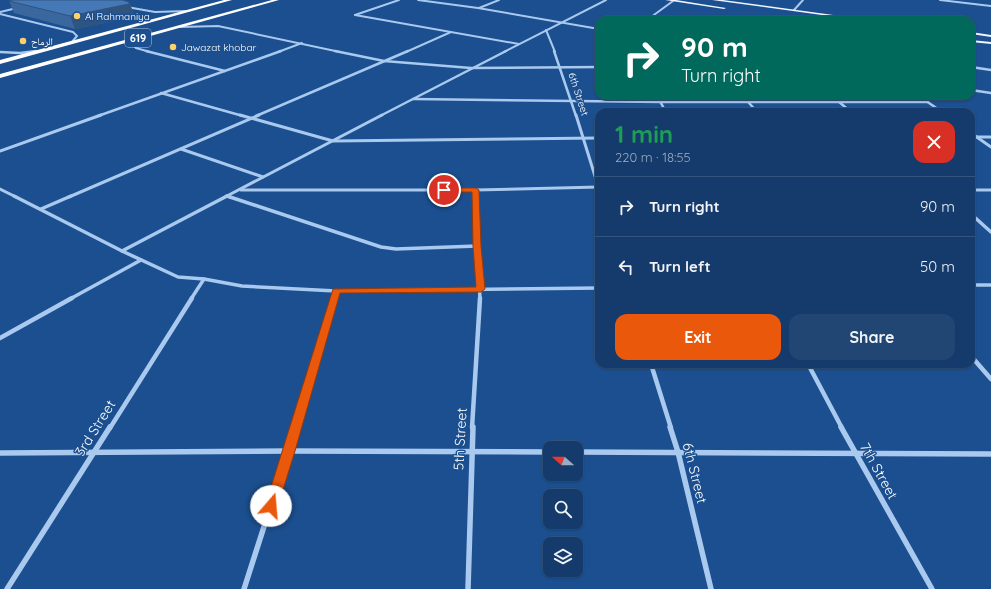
<!DOCTYPE html>
<meta charset="utf-8">
<style>
body{margin:0;font-family:Quicksand,"Noto Naskh Arabic",sans-serif;background:#214673;color:#f1f3f6;height:100vh;display:flex;flex-direction:column;font-size:15px;white-space:nowrap}
*{box-sizing:border-box;margin:0}
p{font-size:13px;color:#9dadc1}
.icon{flex:none;width:22px;height:22px;fill:none;stroke:currentColor;stroke-width:2;stroke-linecap:round;stroke-linejoin:round}
.map{position:relative;flex:1;overflow:hidden}
.side{position:absolute;left:595px;top:108px;width:380px;height:260px;display:flex;flex-direction:column;background:#143b6b;border-radius:12px;box-shadow:0 1px 3px #0004,0 0 0 1px #33557e}
.side>*{flex:none}
.guide{position:absolute;left:595px;top:16px;width:380px;height:84px;border-radius:12px;box-shadow:0 1px 3px #0004,0 0 0 1px #33557e;background:#00695c;color:#fff;overflow:hidden}
.needle{width:26px;rotate:291deg}
.tools{position:absolute;left:543px;top:441px;display:grid;gap:8px}
.tools a{display:grid;place-items:center;width:40px;height:40px;border-radius:8px;background:#143b6b;box-shadow:0 1px 3px #0004,0 0 0 1px #33557e;font-size:20px}
.pin{position:absolute;display:grid;place-items:center;width:34px;height:34px;color:#fff;margin:-17px;border:2px solid #fff;border-radius:50%;box-shadow:0 1px 4px #0007}
.me{position:absolute;width:44px;margin:-22px;rotate:18deg;stroke-linejoin:round;filter:drop-shadow(0 0 3px #0008)}
.turn{display:flex;align-items:center;gap:14px;height:84px;padding:0 20px;font-size:18px}
.turn .icon{width:52px;height:52px;stroke-width:2.5}
.turn b{display:block;font-size:28px;line-height:34px}
.round{display:grid;place-items:center;flex:none;width:42px;height:42px;border-radius:12px;background:#214673}
.head{display:flex;align-items:center;justify-content:space-between;height:68px;padding:0 20px}
h1{font-size:24px;font-weight:700;line-height:30px;color:#1e9e55}
.button{display:flex;gap:8px;margin-top:auto;padding:8px 20px}
.button a{flex:1;height:46px;border-radius:12px;background:#ea580c;color:#fff;font-size:16px;font-weight:700;line-height:46px;text-align:center}
.button a+a{background:#214673;color:#f1f3f6}
ul{padding:0;list-style:none}
li{display:flex;align-items:center;gap:12px;height:60px;padding:0 20px;border-top:1px solid #33557e}
li div{flex:1}
li b{display:block;font-size:15px}
li em{font-style:normal}
.map>svg:first-child{display:block}
</style>
<div class="map">
<svg width="991" height="589" viewBox="0 0 991 589">
<rect width="100%" height="100%" fill="#1b4f8f"/>
<g fill="none" stroke-linecap="round" stroke-linejoin="round">
<!-- street-far5 -->
<g stroke="#a9c9ee" stroke-width="2">
<path d="M418 0 478 8 599 29"/>
<path d="M940 0 991 6"/>
<path d="M127 7 155 12 186 11"/>
<path d="M479 8 499 0"/>
<path d="M794 10 803 0"/>
<path d="M0 12 17 8"/>
<path d="M0 14 73 32 77 36 71 43"/>
<path d="M355 15 519 44"/>
<path d="M355 15 399 0"/>
<path d="M649 19 659 20"/>
<path d="M647 20 673 1"/>
<path d="M180 27 218 26 340 52"/>
<path d="M546 30 555 52"/>
<path d="M138 38 133 45 136 48 150 52"/>
<path d="M31 52 36 51"/>
<path d="M278 52 302 43"/>
<path d="M406 52 451 32"/>
<path d="M504 52 606 0"/>
</g>
<!-- street-far4 -->
<g stroke="#a9c9ee" stroke-width="2.5">
<path d="M146 51 225 71"/>
<path d="M335 51 384 61 471 68 599 67"/>
<path d="M554 51 576 116"/>
<path d="M0 52 20 53 36 51"/>
<path d="M971 67 991 70"/>
<path d="M971 90 991 93"/>
<path d="M161 93 243 116"/>
<path d="M657 96 666 112"/>
<path d="M743 96 757 112"/>
<path d="M832 96 851 112"/>
<path d="M919 96 942 112"/>
<path d="M413 99 661 102H928"/>
<path d="M98 116 281 51"/>
<path d="M256 116 408 51"/>
<path d="M380 116 506 51"/>
</g>
<!-- street-far3 -->
<g stroke="#a9c9ee" stroke-width="3">
<path d="M240 115 333 141 599 138"/>
<path d="M576 115 599 189"/>
<path d="M971 133 991 147"/>
<path d="M971 137H991"/>
<path d="M181 149 263 177"/>
<path d="M0 151 101 115"/>
<path d="M0 189 16 197"/>
<path d="M241 190H475L599 187"/>
<path d="M475 190V197"/>
<path d="M971 190H991"/>
<path d="M227 196 230 197"/>
<path d="M69 197 259 115"/>
<path d="M225 197 382 115"/>
</g>
<!-- street-far2 -->
<g stroke="#a9c9ee" stroke-width="3.5">
<path d="M14 196 122 251 178 277 204 279 242 286 336 291 599 288"/>
<path d="M227 196 381 247 396 249 477 246"/>
<path d="M475 196 480 299"/>
<path d="M41 209 71 196"/>
<path d="M971 214 991 232"/>
<path d="M122 251 227 196"/>
<path d="M971 285H991"/>
<path d="M70 299 141 260"/>
<path d="M191 299 204 279"/>
<path d="M334 299 336 291"/>
</g>
<!-- street-far1 -->
<g stroke="#a9c9ee" stroke-width="4.5">
<path d="M0 338 72 298"/>
<path d="M971 356 991 379"/>
<path d="M651 364 671 428"/>
<path d="M808 364 842 428"/>
<path d="M110 428 192 298"/>
<path d="M296 428 334 298"/>
<path d="M472 428 480 298"/>
</g>
<!-- street -->
<g stroke="#a9c9ee" stroke-width="5.5">
<path d="M670 427 678 452 711 589"/>
<path d="M841 427 932 589"/>
<path d="M576 452 991 454"/>
<path d="M0 453 289 451 550 452"/>
<path d="M7 589 110 427"/>
<path d="M244 589 296 427"/>
<path d="M468 589 473 427"/>
</g>
<!-- primary -->
<g fill="#f0f6ff" fill-rule="evenodd">
<path d="M665 0H676L726 8 724 9Z"/>
<path d="M712 0H723L870 20H858Z"/>
<path d="M971 32 991 35V37L971 34Z"/>
<path d="M971 40 991 42V44L971 42Z"/>
</g>
<!-- highway -->
<g fill="#fff" fill-rule="evenodd">
<path d="M224 0H232L0 64V60Z"/>
<path d="M272 0H279L0 78V74Z"/>
</g>
</g>
<!-- wall -->
<path fill="#3a679d" d="M9 1 129 2 134 14V17L75 29 14 13Z"/>
<!-- shaded-wall -->
<path fill="#305480" d="M129 2 134 14V17L75 29 70 16Z"/>
<!-- building -->
<path fill="#4478b7" stroke="#305480" d="M12 0H122L129 2V4L70 16 9 1Z"/>
<!-- route -->
<path fill="#ea580c" stroke="#983908" d="M444 188H476L479 190 481 246 485 289 481 292 340 293 295 451 278 506 276 510 271 512 266 510 265 506 333 289 476 287 473 246 472 192H442V189Z"/>
<!-- markers -->
<g fill="#ffd166" stroke="#1b4f8f" stroke-width="1.5">
<circle cx="77" cy="16" r="4"/>
<circle cx="23" cy="41" r="4"/>
<circle cx="173" cy="47" r="4"/>
</g>
<g text-anchor="middle" stroke-width="3" stroke-linejoin="round" paint-order="stroke">
<!-- far-poi labels -->
<g font-size="10" fill="#fff" stroke="#1b4f8f" text-anchor="start">
<text x="85" y="20">Al Rahmaniya</text>
<text x="31" y="45">الرماح</text>
<text x="181" y="51">Jawazat khobar</text>
</g>
<!-- far-street labels -->
<g font-size="10" fill="#fff" stroke="#1b4f8f">
<text transform="translate(579 94) rotate(72)" y="4">6th Street</text>
</g>
<!-- shield labels -->
<rect fill="#1b4f8f" stroke="#bbcadd" stroke-width="1" x="125" y="29" width="26" height="18" rx="3"/>
<g font-size="11" font-weight="bold" fill="#fff">
<text x="138" y="42">619</text>
</g>
<!-- near-street labels -->
<g font-size="14" fill="#fff" stroke="#1b4f8f">
<text transform="translate(95 428) rotate(-58)" y="5">3rd Street</text>
<text transform="translate(460 439) rotate(-87)" y="5">5th Street</text>
<text transform="translate(879 471) rotate(61)" y="5">7th Street</text>
<text transform="translate(695 473) rotate(76)" y="5">6th Street</text>
</g>
</g>
</svg>
<div class="tools">
<a><svg class="needle" viewBox="-14 -14 28 28"><path d="M0-13l5 13h-10z" fill="#e53935"/><path d="M0 13l5-13h-10z" fill="#9dadc1"/></svg></a>
<a><svg class="icon" aria-label="search" viewBox="0 0 24 24"><circle cx="10" cy="10" r="6"/><path d="M15 15l6 6"/></svg></a>
<a><svg class="icon" aria-label="layers" viewBox="0 0 24 24"><path d="M12 4l9 5-9 5-9-5zM3 14l9 5 9-5"/></svg></a>
</div>
<div class="pin" style="left:444px;top:190px;background:#d93025"><svg class="icon" aria-label="arrive" viewBox="0 0 24 24"><path d="M6 21V4h12l-3 4 3 4H6"/></svg></div>
<svg class="me" style="left:271px;top:506px" viewBox="-20 -20 40 40"><circle r="19" fill="#fff"/><path d="M0-13L10 11 0 6-10 11z" fill="#ea580c"/></svg>
<div class="guide">
<div class="turn"><svg class="icon" aria-label="right" viewBox="0 0 24 24"><path d="M7 20v-9h11M14 6l5 5-5 5"/></svg><div><b>90 m</b>Turn right</div></div>
</div>
<section class="side">
<div class="head"><div><h1>1 min</h1><p>220 m · 18:55</p></div><a class="round" style="background:#d93025;color:#fff"><svg class="icon" aria-label="close" viewBox="0 0 24 24"><path d="M6 6l12 12M18 6L6 18"/></svg></a></div>
<ul>
<li><svg class="icon" aria-label="right" viewBox="0 0 24 24"><path d="M7 20v-9h11M14 6l5 5-5 5"/></svg><div><b>Turn right</b></div><em>90 m</em></li>
<li><svg class="icon" aria-label="left" viewBox="0 0 24 24"><path d="M17 20v-9H6M10 6l-5 5 5 5"/></svg><div><b>Turn left</b></div><em>50 m</em></li>
</ul>
<div class="button"><a>Exit</a><a>Share</a></div>
</section>
</div>
